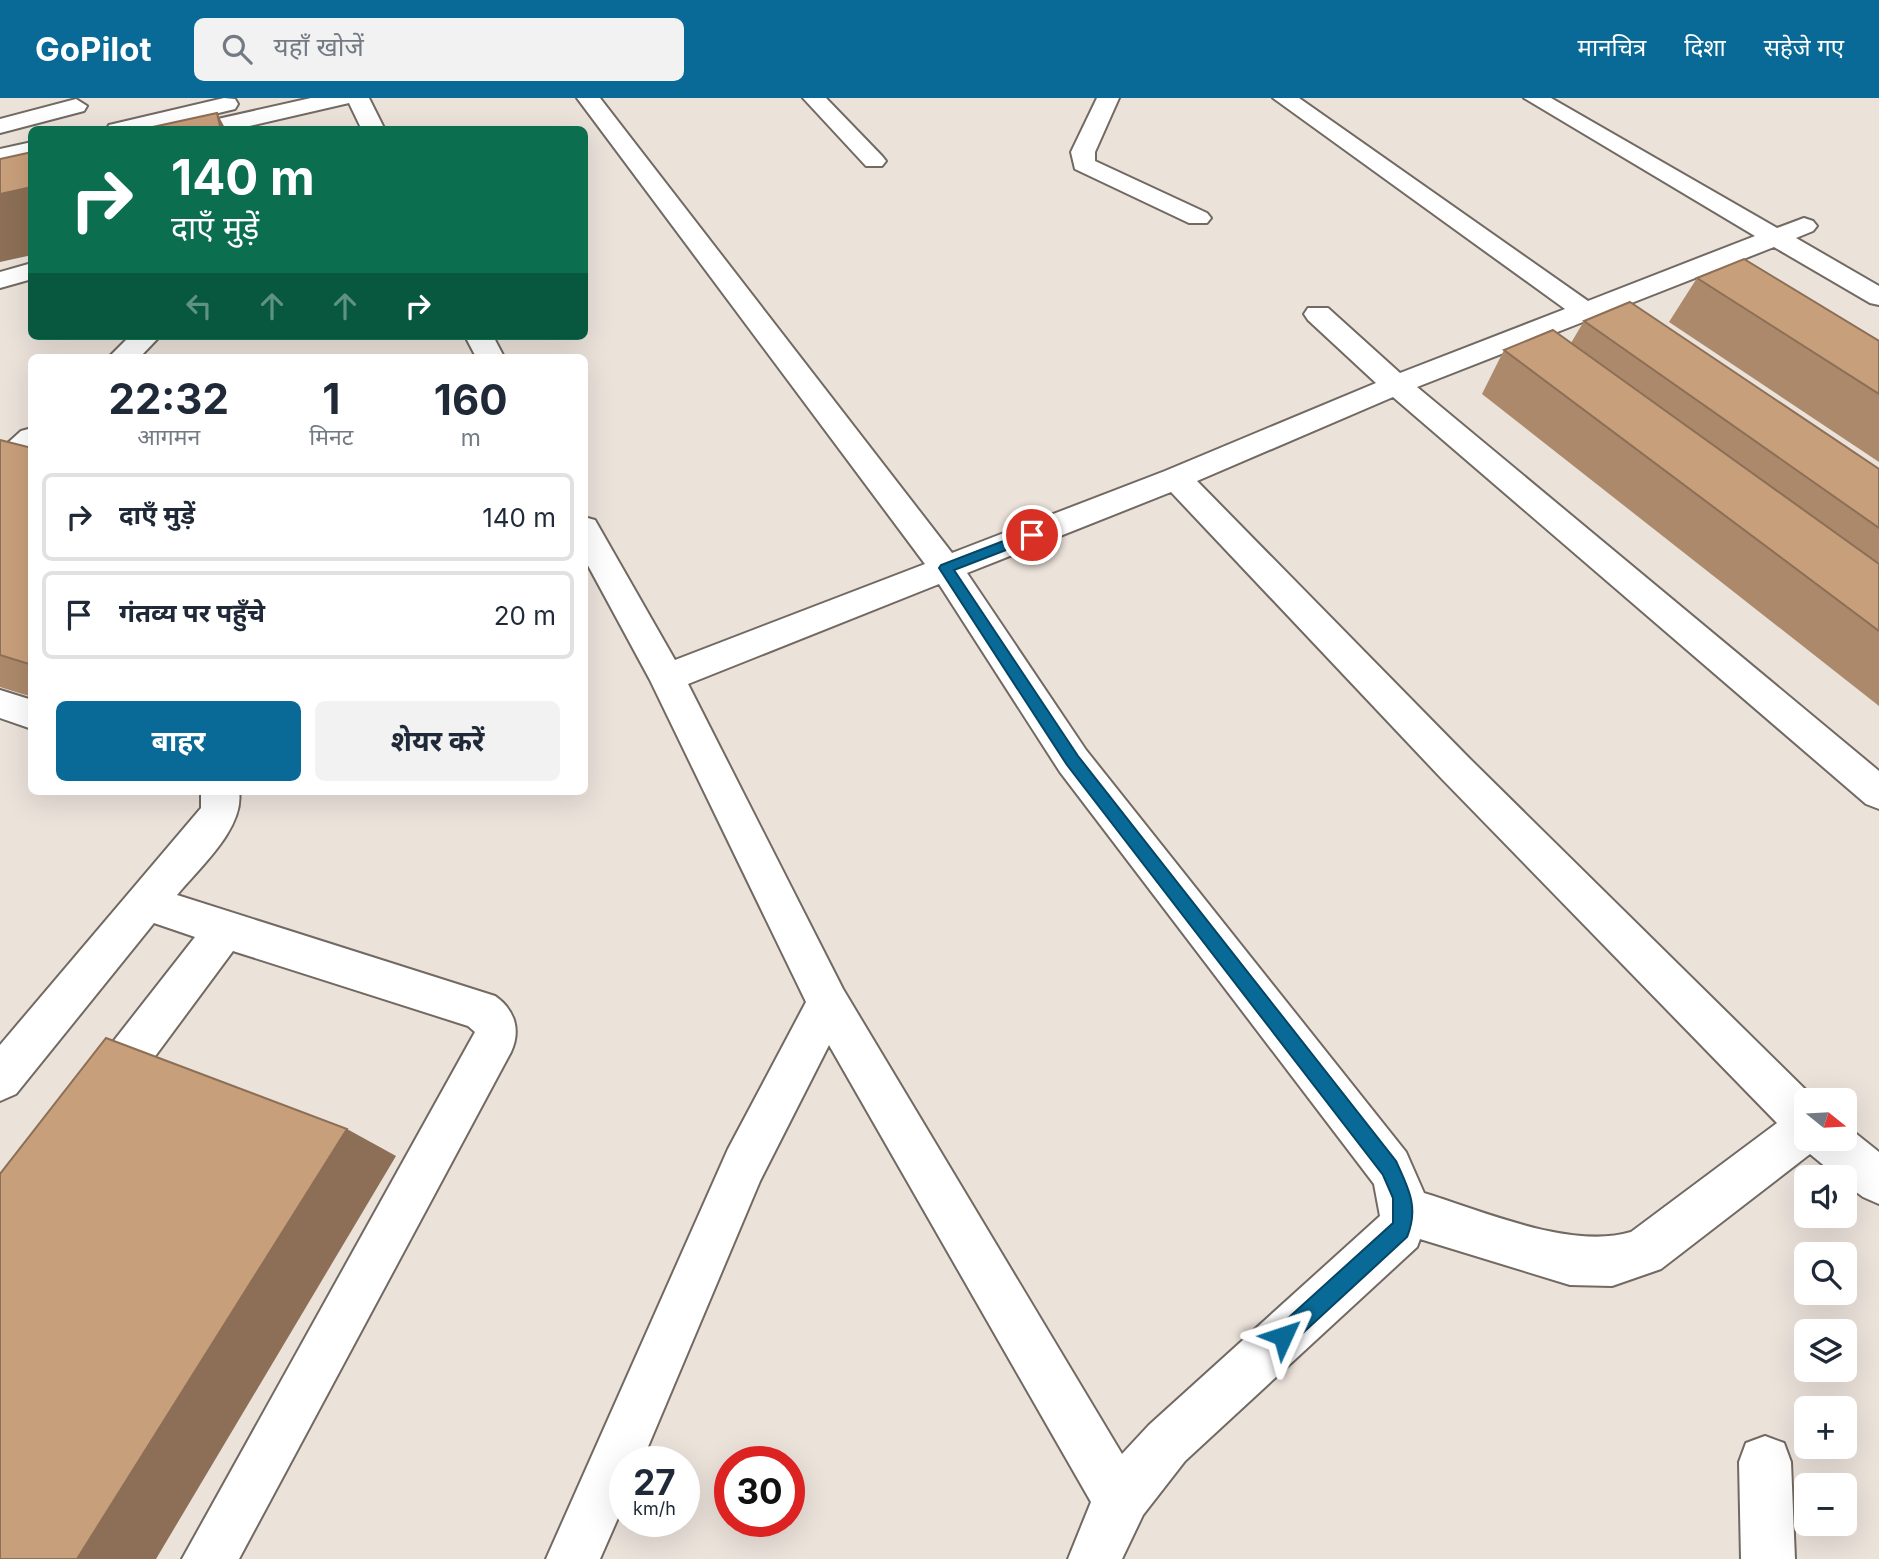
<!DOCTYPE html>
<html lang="hi">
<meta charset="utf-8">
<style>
body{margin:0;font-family:Inter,"Noto Sans Devanagari",sans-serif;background:#f2f2f3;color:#1f2937;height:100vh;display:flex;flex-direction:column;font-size:26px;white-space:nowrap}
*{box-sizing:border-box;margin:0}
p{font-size:23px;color:#747a83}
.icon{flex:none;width:38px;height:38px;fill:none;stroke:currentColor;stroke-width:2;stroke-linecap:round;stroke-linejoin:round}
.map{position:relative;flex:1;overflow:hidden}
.drawer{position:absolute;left:28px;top:256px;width:560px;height:441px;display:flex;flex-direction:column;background:#fff;border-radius:10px;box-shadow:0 7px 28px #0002}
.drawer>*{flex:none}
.banner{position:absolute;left:28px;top:28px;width:560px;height:214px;border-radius:10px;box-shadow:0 7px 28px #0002;background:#0b6e4f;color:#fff;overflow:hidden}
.needle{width:46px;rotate:108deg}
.controls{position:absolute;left:1794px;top:990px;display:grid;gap:14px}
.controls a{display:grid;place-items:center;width:63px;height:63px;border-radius:10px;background:#fff;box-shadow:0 7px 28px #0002;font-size:35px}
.speed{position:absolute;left:609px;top:1348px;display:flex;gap:14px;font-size:35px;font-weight:700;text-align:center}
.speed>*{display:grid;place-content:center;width:91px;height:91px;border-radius:50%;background:#fff;box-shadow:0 7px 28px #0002;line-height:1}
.speed small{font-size:18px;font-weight:400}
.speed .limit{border:10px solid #d22;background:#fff;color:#111}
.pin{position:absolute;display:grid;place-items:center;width:60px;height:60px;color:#fff;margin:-30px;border:4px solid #fff;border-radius:50%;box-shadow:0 2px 7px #0007}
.me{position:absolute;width:77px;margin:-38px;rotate:48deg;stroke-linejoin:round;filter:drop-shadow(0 0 5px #0008)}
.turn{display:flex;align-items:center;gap:24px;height:147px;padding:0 28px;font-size:32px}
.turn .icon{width:91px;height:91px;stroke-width:2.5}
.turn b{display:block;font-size:49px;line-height:60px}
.lanes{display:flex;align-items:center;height:66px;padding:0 28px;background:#0003;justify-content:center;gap:35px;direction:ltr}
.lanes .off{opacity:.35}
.eta{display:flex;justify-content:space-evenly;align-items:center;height:119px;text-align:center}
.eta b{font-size:42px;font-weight:700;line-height:49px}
.button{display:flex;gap:14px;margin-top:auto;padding:14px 28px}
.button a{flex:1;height:80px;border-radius:10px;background:#096a98;color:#fff;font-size:28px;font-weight:700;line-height:80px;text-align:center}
.button a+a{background:#f2f2f3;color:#1f2937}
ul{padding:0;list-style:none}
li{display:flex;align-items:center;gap:21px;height:88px;margin:0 14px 10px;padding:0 14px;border:4px solid #e0e1e3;border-radius:10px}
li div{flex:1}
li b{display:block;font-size:26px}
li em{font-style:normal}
header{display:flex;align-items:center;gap:42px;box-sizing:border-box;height:98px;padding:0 35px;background:#096a98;color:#fff}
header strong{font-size:33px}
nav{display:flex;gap:38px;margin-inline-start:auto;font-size:24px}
.search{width:490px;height:63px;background:#f2f2f3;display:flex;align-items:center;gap:18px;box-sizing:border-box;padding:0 24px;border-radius:10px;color:#747a83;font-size:26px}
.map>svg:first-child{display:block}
</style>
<header>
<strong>GoPilot</strong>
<div class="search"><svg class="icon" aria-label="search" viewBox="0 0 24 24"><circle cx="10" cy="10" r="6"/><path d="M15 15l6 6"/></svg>यहाँ खोजें</div>
<nav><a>मानचित्र</a><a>दिशा</a><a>सहेजे गए</a></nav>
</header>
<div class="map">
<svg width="1879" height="1461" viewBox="0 0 1879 1461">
<rect width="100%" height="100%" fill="#ebe2da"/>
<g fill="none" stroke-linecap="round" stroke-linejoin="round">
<defs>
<g id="street">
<path d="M224 0 235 1 238 6 235 11 148 32H106L109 27Z"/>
<path d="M311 0H369L385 32H362L349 5 232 32H188L191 27Z"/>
<path d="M577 0H600L952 455 1165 373 1376 285 1308 222 1304 216 1308 210H1328L1400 275 1565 211 1273 0H1299L1588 203 1755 138 1524 0H1551L1777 130 1804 120 1813 123 1817 128 1813 133 1796 140 1879 188V207L1870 205 1774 149 1606 215 1616 225 1612 231 1602 233 1583 224 1417 289 1879 673V711L1866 706 1393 299 1197 383 1468 659 1817 1003H1806V1041H1844V1026L1879 1054V1106L1863 1099 1844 1085V1080H1839L1810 1056 1661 1171 1612 1188 1570 1187 1420 1141 1417 1149 1185 1363 1143 1417 1122 1461H1068L1091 1404 829 947 760 1083 642 1363H625V1404L600 1461H546L728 1051 806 904 650 582 584 460V419L595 422 675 562 925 466ZM1171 394 1442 681 1777 1025 1631 1134C1571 1152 1483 1113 1424 1095L1406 1054 1086 652 967 475ZM939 486 1060 674 1374 1086 1380 1118 1149 1327 1122 1356 843 891 688 586Z"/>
<path d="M803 0H826L882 58 886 63 882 68H866Z"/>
<path d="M1097 0H1119L1095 54V63L1207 115 1211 120 1207 125H1189L1075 71 1071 54Z"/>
<path d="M76 1 87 8 84 13 0 35V21Z"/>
<path d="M32 44V58L0 65V51Z"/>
<path d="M32 165V181L0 190V174Z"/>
<path d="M130 238H160L140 259H109Z"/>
<path d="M465 238H493L504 259H476Z"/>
<path d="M32 330V357L12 375 0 378V352L21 333Z"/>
<path d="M0 592 32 602V631L0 620Z"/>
<path d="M201 693H239C245 730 199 770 177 797L495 898C515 912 521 932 511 954L239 1461H182L475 934 468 928 233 853 119 1007 103 1014 87 1007 81 992 87 977 195 839 154 825 16 996 0 1003V947L201 710Z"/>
<path d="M1765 1338 1784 1345 1791 1364 1795 1461H1741L1739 1364 1746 1345Z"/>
</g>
</defs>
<!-- street casing -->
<use href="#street" stroke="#716962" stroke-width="4"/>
<!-- street -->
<use href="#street" fill="#fff" fill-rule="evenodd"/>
</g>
<!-- wall -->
<g fill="#ac896a">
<path d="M1697 180 1879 243V364L1669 224Z"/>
<path d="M1584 223 1879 371V608L1482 296 1504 252 1571 245Z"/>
<path d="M0 342 32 350V599L0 589Z"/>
</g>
<!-- shaded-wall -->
<g fill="#8c6f56">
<path d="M217 15 226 32H221Z"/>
<path d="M32 89V157L0 164V96Z"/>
<path d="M347 1031 396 1058 156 1461H77Z"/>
</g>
<!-- building -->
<g fill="#c89f7b" stroke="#8c6f56" stroke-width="2">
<path d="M217 15 221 32H139Z"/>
<path d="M32 54V89L0 96V61Z"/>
<path d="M1744 161 1879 243V296L1697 180Z"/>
<path d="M1630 204 1879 371V430L1584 223Z"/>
<path d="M1553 232 1879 466V533L1504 252Z"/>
<path d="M0 342 32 350V567L0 557Z"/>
<path d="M106 940 347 1031 77 1461H0V1076Z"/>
</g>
<!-- route -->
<path fill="#096a98" stroke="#064563" stroke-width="2" d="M1032 432 1039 437 1037 440 954 472 1078 658 1396 1063C1409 1091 1419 1110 1407 1139L1291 1246 1283 1249 1276 1246 1273 1238 1276 1231 1393 1125V1100L1383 1077 1067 667 939 470 941 467Z"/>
</svg>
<div class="controls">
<a><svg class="needle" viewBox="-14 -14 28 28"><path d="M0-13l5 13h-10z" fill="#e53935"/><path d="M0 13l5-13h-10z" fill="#747a83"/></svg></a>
<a><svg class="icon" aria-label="sound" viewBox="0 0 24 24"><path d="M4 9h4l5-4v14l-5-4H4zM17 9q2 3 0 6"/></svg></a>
<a><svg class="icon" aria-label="search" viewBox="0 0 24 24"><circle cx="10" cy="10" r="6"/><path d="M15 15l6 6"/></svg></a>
<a><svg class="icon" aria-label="layers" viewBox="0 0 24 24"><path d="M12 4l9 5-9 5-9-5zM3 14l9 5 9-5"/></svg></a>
<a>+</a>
<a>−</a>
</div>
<div class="speed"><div>27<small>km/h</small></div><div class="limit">30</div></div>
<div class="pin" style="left:1032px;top:437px;background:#d93025"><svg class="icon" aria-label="arrive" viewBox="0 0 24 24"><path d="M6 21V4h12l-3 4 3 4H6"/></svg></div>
<svg class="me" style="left:1283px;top:1238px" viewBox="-20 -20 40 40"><path d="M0-17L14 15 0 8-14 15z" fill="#096a98" stroke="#fff" stroke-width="4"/></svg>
<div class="banner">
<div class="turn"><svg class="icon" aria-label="right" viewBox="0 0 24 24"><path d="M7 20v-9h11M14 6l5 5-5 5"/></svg><div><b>140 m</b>दाएँ मुड़ें</div></div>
<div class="lanes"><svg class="icon off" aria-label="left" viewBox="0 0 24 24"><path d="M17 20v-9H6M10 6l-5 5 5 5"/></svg><svg class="icon off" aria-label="ahead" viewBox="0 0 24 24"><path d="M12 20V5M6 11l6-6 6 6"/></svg><svg class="icon off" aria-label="ahead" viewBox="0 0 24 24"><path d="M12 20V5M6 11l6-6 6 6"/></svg><svg class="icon" aria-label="right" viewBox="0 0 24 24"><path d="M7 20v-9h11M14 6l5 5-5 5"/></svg></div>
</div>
<section class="drawer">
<div class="eta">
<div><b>22:32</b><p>आगमन</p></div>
<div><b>1</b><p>मिनट</p></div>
<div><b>160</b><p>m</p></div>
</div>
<ul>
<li><svg class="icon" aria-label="right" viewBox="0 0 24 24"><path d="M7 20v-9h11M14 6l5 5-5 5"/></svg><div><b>दाएँ मुड़ें</b></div><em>140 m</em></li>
<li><svg class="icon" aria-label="arrive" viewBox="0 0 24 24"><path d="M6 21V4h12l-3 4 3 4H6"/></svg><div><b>गंतव्य पर पहुँचे</b></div><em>20 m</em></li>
</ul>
<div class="button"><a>बाहर</a><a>शेयर करें</a></div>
</section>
</div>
